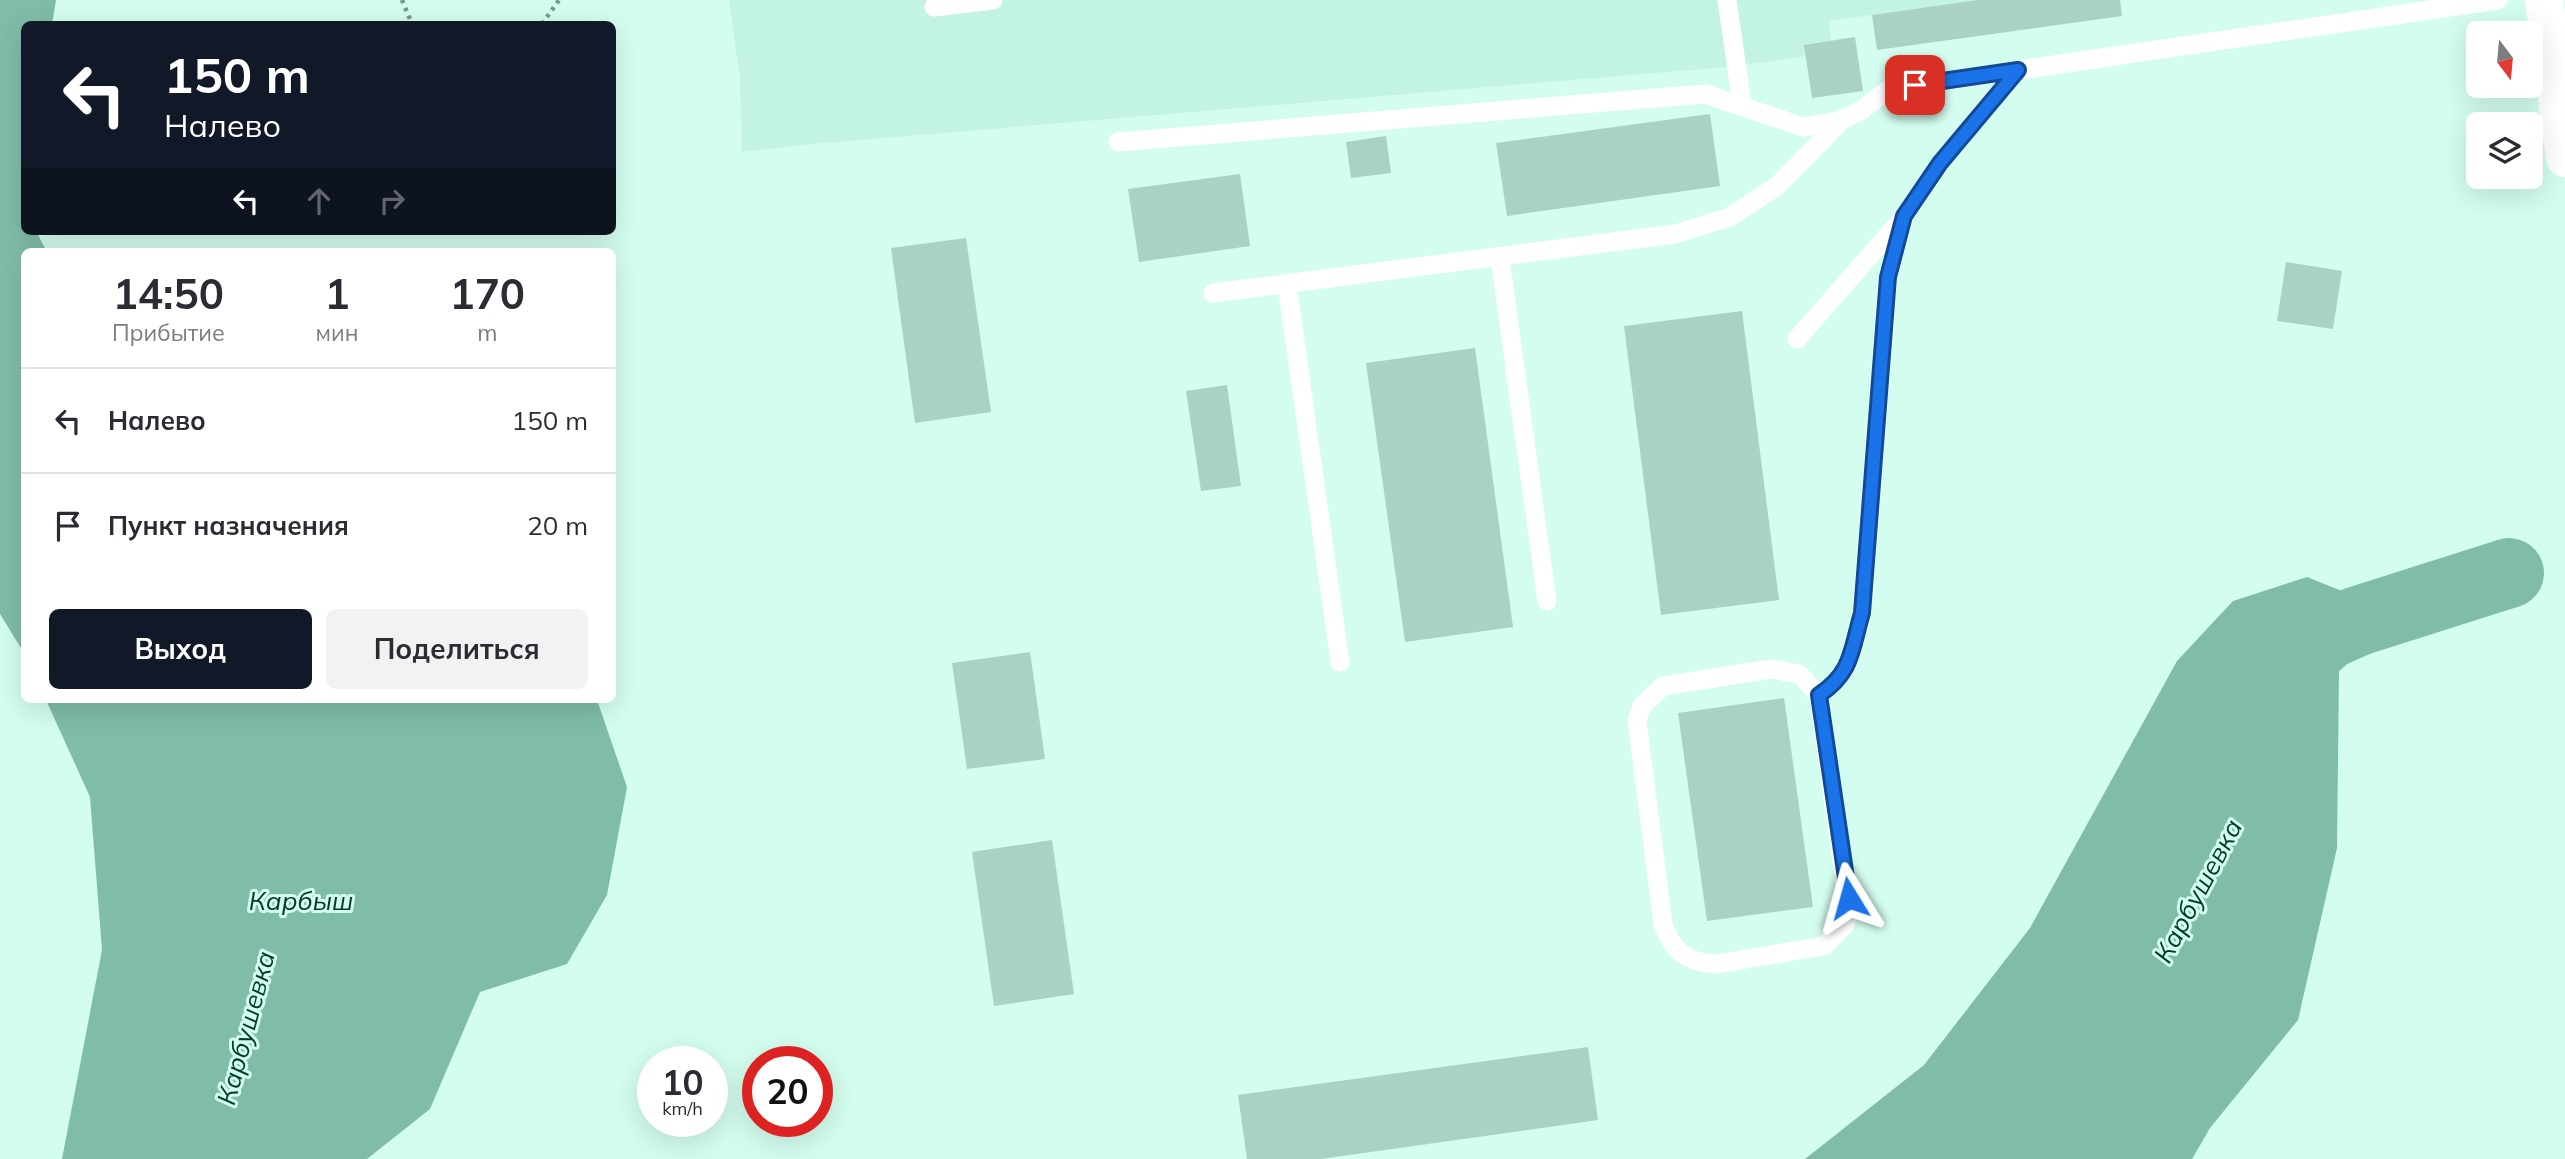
<!DOCTYPE html>
<html lang="ru">
<meta charset="utf-8">
<style>
body{margin:0;font-family:Mulish,sans-serif;background:#f2f2f3;color:#2b2b33;height:100vh;display:flex;flex-direction:column;font-size:26px;white-space:nowrap}
*{box-sizing:border-box;margin:0}
p{font-size:23px;color:#7c7c81}
.icon{flex:none;width:38px;height:38px;fill:none;stroke:currentColor;stroke-width:2;stroke-linecap:round;stroke-linejoin:round}
.map{position:relative;flex:1;overflow:hidden}
.side{position:absolute;left:21px;top:248px;width:595px;height:455px;display:flex;flex-direction:column;background:#fff;border-radius:10px;box-shadow:0 7px 28px #0002}
.side>*{flex:none}
.top-card{position:absolute;left:21px;top:21px;width:595px;height:214px;border-radius:10px;box-shadow:0 7px 28px #0002;background:#111827;color:#fff;overflow:hidden}
.needle{width:46px;rotate:164deg}
.buttons{position:absolute;left:2466px;top:21px;display:grid;gap:14px}
.buttons a{display:grid;place-items:center;width:77px;height:77px;border-radius:10px;background:#fff;box-shadow:0 7px 28px #0002;font-size:35px}
.speed{position:absolute;left:637px;top:1046px;display:flex;gap:14px;font-size:35px;font-weight:700;text-align:center}
.speed>*{display:grid;place-content:center;width:91px;height:91px;border-radius:50%;background:#fff;box-shadow:0 7px 28px #0002;line-height:1}
.speed small{font-size:18px;font-weight:400}
.speed .limit{border:10px solid #d22;background:#fff;color:#111}
.pin{position:absolute;display:grid;place-items:center;width:60px;height:60px;color:#fff;margin:-30px;border-radius:14px;box-shadow:0 4px 10px #0006}
.me{position:absolute;width:77px;margin:-38px;rotate:352deg;stroke-linejoin:round;filter:drop-shadow(0 0 5px #0008)}
.turn{display:flex;align-items:center;gap:24px;height:147px;padding:0 28px;font-size:32px}
.turn .icon{width:91px;height:91px;stroke-width:2.5}
.turn b{display:block;font-size:49px;line-height:60px}
.lanes{display:flex;align-items:center;height:66px;padding:0 28px;background:#0003;justify-content:center;gap:35px;direction:ltr}
.lanes .off{opacity:.35}
.eta{display:flex;justify-content:space-evenly;align-items:center;height:119px;text-align:center}
.eta b{font-size:42px;font-weight:700;line-height:49px}
.cta{display:flex;gap:14px;margin-top:auto;padding:14px 28px}
.cta a{flex:1;height:80px;border-radius:10px;background:#111827;color:#fff;font-size:28px;font-weight:700;line-height:80px;text-align:center}
.cta a+a{background:#f2f2f3;color:#2b2b33}
ul{padding:0;list-style:none}
li{display:flex;align-items:center;gap:21px;height:105px;padding:0 28px;border-top:2px solid #e1e1e2}
li div{flex:1}
li b{display:block;font-size:26px}
li em{font-style:normal}
.map>svg:first-child{display:block}
</style>
<div class="map">
<svg width="2565" height="1159" viewBox="0 0 2565 1159">
<rect width="100%" height="100%" fill="#d3fdee"/>
<!-- built -->
<path fill="#c2f4e1" d="M729 0H1977L1829 21 1831 41 1804 45 1806 56 1737 66 812 144 742 152 740 78Z"/>
<!-- water -->
<g fill="#7fbda8">
<path d="M0 0H56L52 24H24V231H36L47 252H24V653L0 614Z"/>
<path d="M2307 577 2404 616 2339 671 2337 848 2298 1020 2210 1128 2192 1159H1805L1924 1065 2030 928 2177 661 2233 601Z"/>
<path d="M46 700H597L627 787 607 895 567 964 480 992 430 1109 367 1159H62L102 950 90 797Z"/>
</g>
<g fill="none" stroke-linecap="round" stroke-linejoin="round">
<!-- river -->
<path stroke="#7fbda8" stroke-width="70" d="M2301 646 2358 621 2509 573"/>
</g>
<!-- building -->
<g fill="#a9d2c3">
<path d="M1977 0H2120L2122 16 1877 50 1872 15Z"/>
<path d="M1855 37 1863 91 1812 98 1804 45Z"/>
<path d="M1710 114 1720 186 1507 216 1496 143Z"/>
<path d="M1386 136 1391 173 1351 178 1346 142Z"/>
<path d="M1240 174 1250 246 1139 262 1128 189Z"/>
<path d="M966 238 991 412 915 423 891 248Z"/>
<path d="M2286 262 2342 271 2333 329 2277 321Z"/>
<path d="M1742 311 1779 600 1661 615 1624 326Z"/>
<path d="M1475 348 1513 627 1405 642 1366 363Z"/>
<path d="M1227 385 1241 486 1201 491 1186 391Z"/>
<path d="M1030 652 1045 759 967 769 952 663Z"/>
<path d="M1784 698 1813 907 1707 921 1678 713Z"/>
<path d="M1052 840 1074 994 994 1006 972 852Z"/>
<path d="M1588 1047 1598 1120 1321 1159H1247L1238 1095Z"/>
</g>
<g fill="none" stroke-linecap="round" stroke-linejoin="round">
<!-- path -->
<g stroke="#7b988d" stroke-width="4.5" stroke-dasharray="3.5 5" stroke-linecap="butt">
<path d="M402 0 412 24"/>
<path d="M542 24 559 0"/>
</g>
<!-- service -->
<g stroke="#fff" stroke-width="19">
<path d="M1727 0 1742 104"/>
<path d="M934 7 993 0"/>
<path d="M1118 142 1705 94 1803 127 1842 120 1863 109 1889 89 2498 0"/>
<path d="M1500 258 1547 601"/>
<path d="M1287 284 1340 662"/>
<path d="M1213 293 1675 234 1730 217 1777 186 1842 120"/>
<path d="M1797 339 1901 220"/>
<path d="M1771 669 1799 674 1819 695 1849 912 1844 926 1824 946 1716 964C1688 963 1672 951 1663 924L1637 720 1642 706 1663 686Z"/>
<path d="M1819 695C1853 672 1851 650 1862 613L1888 277 1904 216 1940 163 2018 70"/>
</g>
<!-- primary -->
<path stroke="#fff" stroke-width="38" d="M2544 0 2565 158"/>
</g>
<g fill="none" stroke-linecap="round" stroke-linejoin="round">
<defs>
<path id="route" d="M1849 898 1819 695C1853 672 1851 650 1862 613L1888 277 1904 216 1940 163 2018 70 1915 85"/>
</defs>
<!-- route casing -->
<use href="#route" stroke="#114b97" stroke-width="18"/>
<!-- route -->
<use href="#route" stroke="#1a73e8" stroke-width="12"/>
</g>
<g text-anchor="middle" stroke-width="6" stroke-linejoin="round" paint-order="stroke">
<!-- water labels -->
<g font-size="26" font-style="italic" fill="#023b2d" stroke="#d3fdee">
<text transform="translate(2198 891) rotate(-62)" y="9">Карбушевка</text>
<text x="301" y="910">Карбыш</text>
<text transform="translate(246 1028) rotate(-75)" y="9">Карбушевка</text>
</g>
</g>
</svg>
<div class="buttons">
<a><svg class="needle" viewBox="-14 -14 28 28"><path d="M0-13l5 13h-10z" fill="#e53935"/><path d="M0 13l5-13h-10z" fill="#7c7c81"/></svg></a>
<a><svg class="icon" aria-label="layers" viewBox="0 0 24 24"><path d="M12 4l9 5-9 5-9-5zM3 14l9 5 9-5"/></svg></a>
</div>
<div class="speed"><div>10<small>km/h</small></div><div class="limit">20</div></div>
<div class="pin" style="left:1915px;top:85px;background:#d93025"><svg class="icon" aria-label="arrive" viewBox="0 0 24 24"><path d="M6 21V4h12l-3 4 3 4H6"/></svg></div>
<svg class="me" style="left:1849px;top:898px" viewBox="-20 -20 40 40"><path d="M0-17L14 15 0 8-14 15z" fill="#1a73e8" stroke="#fff" stroke-width="4"/></svg>
<div class="top-card">
<div class="turn"><svg class="icon" aria-label="left" viewBox="0 0 24 24"><path d="M17 20v-9H6M10 6l-5 5 5 5"/></svg><div><b>150 m</b>Налево</div></div>
<div class="lanes"><svg class="icon" aria-label="left" viewBox="0 0 24 24"><path d="M17 20v-9H6M10 6l-5 5 5 5"/></svg><svg class="icon off" aria-label="ahead" viewBox="0 0 24 24"><path d="M12 20V5M6 11l6-6 6 6"/></svg><svg class="icon off" aria-label="right" viewBox="0 0 24 24"><path d="M7 20v-9h11M14 6l5 5-5 5"/></svg></div>
</div>
<section class="side">
<div class="eta">
<div><b>14:50</b><p>Прибытие</p></div>
<div><b>1</b><p>мин</p></div>
<div><b>170</b><p>m</p></div>
</div>
<ul>
<li><svg class="icon" aria-label="left" viewBox="0 0 24 24"><path d="M17 20v-9H6M10 6l-5 5 5 5"/></svg><div><b>Налево</b></div><em>150 m</em></li>
<li><svg class="icon" aria-label="arrive" viewBox="0 0 24 24"><path d="M6 21V4h12l-3 4 3 4H6"/></svg><div><b>Пункт назначения</b></div><em>20 m</em></li>
</ul>
<div class="cta"><a>Выход</a><a>Поделиться</a></div>
</section>
</div>
